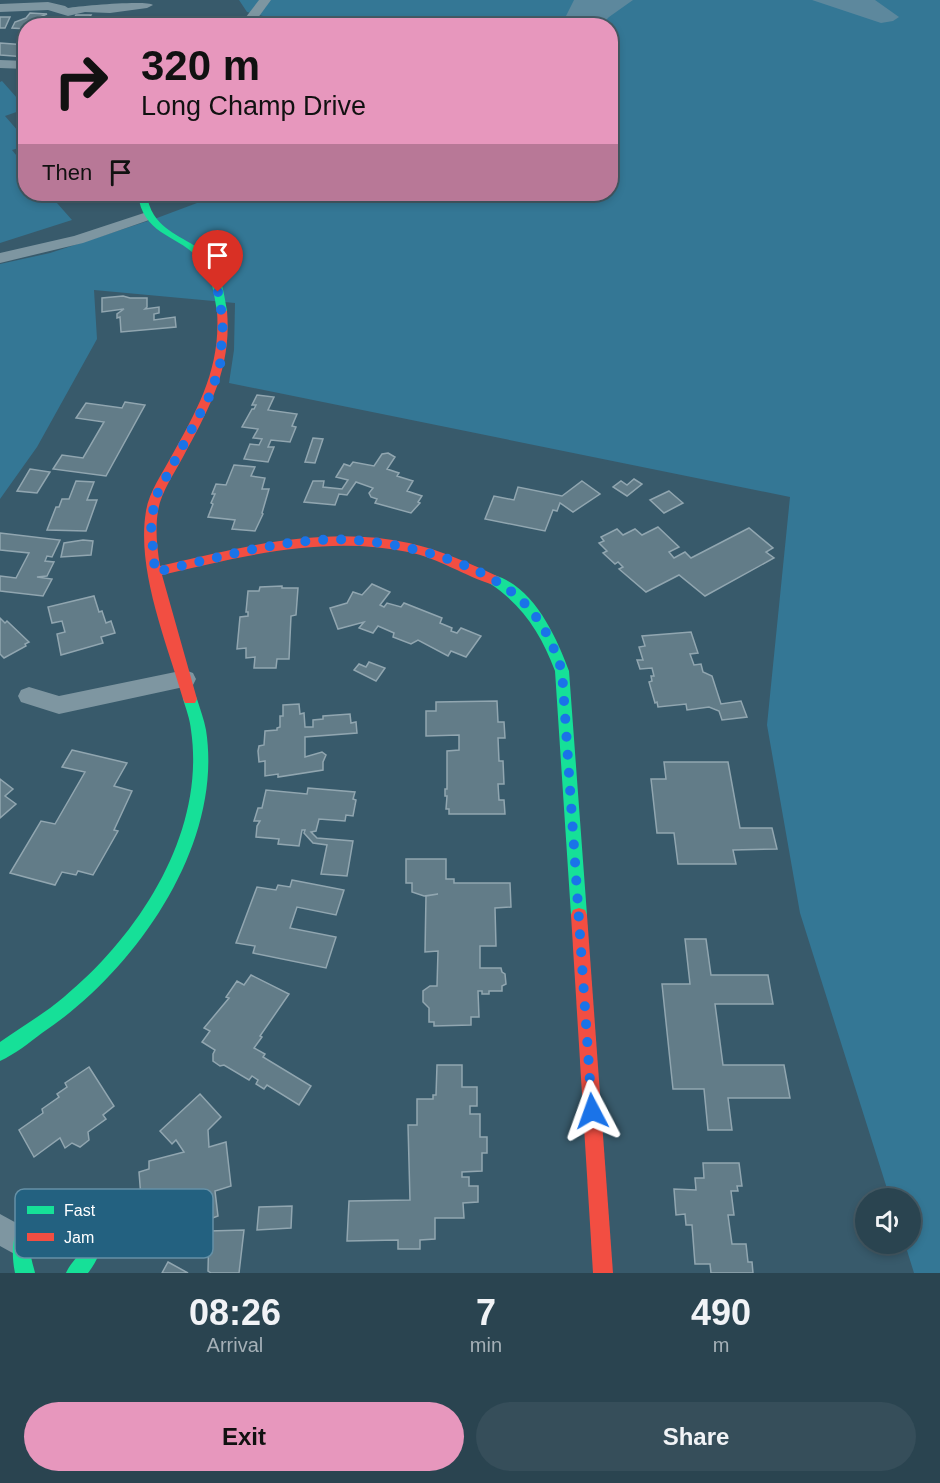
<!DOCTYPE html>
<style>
body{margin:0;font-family:Arial,sans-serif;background:#364e5a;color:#f1f3f6;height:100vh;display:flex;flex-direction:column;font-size:22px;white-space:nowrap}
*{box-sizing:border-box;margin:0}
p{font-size:20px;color:#a5b0b7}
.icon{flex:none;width:33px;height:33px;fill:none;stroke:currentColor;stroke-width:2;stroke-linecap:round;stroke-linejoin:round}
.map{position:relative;height:1273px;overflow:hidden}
.details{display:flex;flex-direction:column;background:#2a4450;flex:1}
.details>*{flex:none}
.banner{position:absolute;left:18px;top:18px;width:600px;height:183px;border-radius:24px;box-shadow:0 3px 9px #0003,0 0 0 2px #465c67;background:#e797bd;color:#111;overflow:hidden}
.buttons{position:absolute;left:855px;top:1188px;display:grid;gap:12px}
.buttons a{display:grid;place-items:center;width:66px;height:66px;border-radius:50%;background:#2a4450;box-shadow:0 3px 9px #0003,0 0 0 2px #465c67;font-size:30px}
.pin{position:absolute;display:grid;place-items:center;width:51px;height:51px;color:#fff;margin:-62px -26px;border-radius:50% 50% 50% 0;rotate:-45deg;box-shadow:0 0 6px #0007}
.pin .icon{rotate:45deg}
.me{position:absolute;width:66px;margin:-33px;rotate:356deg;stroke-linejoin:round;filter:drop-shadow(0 0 4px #0008)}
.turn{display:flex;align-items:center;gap:21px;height:126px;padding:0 24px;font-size:27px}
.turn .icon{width:78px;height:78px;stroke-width:2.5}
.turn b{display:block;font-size:42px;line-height:51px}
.then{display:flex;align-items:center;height:57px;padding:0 24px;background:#0003;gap:12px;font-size:22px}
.eta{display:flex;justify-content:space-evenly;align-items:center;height:102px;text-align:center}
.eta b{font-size:36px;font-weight:800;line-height:42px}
.button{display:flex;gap:12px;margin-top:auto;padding:12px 24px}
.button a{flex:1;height:69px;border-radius:36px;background:#e797bd;color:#111;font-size:24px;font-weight:800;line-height:69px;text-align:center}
.button a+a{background:#364e5a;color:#f1f3f6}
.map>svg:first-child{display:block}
</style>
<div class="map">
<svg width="940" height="1273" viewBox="0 0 940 1273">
<rect width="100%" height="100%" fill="#385a6b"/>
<!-- green -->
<g fill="#347795">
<path d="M239 0H940V1273H914L905 1244H910V1198H890L800 913 767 725 790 497 229 383 234 350 235 303 94 290 97 339 37 447 0 499V264L50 253 157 218 221 194H610V26L299 25 247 12Z"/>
<path d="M2 81 25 107V109L5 116 25 139V146L12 150 25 166 26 194H49L72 220 0 243V82Z"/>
</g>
<!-- water -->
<g fill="#5d889d">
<path d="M574 0H633L609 17 601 25H581L564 20Z"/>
<path d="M812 0H875L899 17 893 21 881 23Z"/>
</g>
<!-- building -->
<g fill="#627c88" stroke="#91a6b0" stroke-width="1.5">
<path d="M30 13 47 14 35 19 32 26H26V29L12 28 15 22 26 18Z"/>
<path d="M76 15H91L87 21H92L90 25 92 26H70L77 24 79 21H72Z"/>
<path d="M0 17H10L5 28H0Z"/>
<path d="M56 18 68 19 64 24H68L38 26 43 20Z"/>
<path d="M138 19 137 23H145L148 26H124L126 20Z"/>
<path d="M0 43 26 45V57L0 55Z"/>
<path d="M123 296 130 298H147V307L145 309 159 307V313L154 314V320L175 317 176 327 121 332 120 317 117 318V314L124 309 102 312V298Z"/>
<path d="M257 395 274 397 268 410 297 414 292 426 296 427 290 442 271 440 268 447H274L268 462 244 459 250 444 259 445 262 439 253 438 258 429 242 427 252 409H254L256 405H252Z"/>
<path d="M125 402 145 405 106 476 53 469 62 455 83 458 104 422 76 418 86 403 122 408Z"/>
<path d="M313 438 323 439 315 463 305 462Z"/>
<path d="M388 453 395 457 387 469 399 473 397 476 413 481 407 491 422 496 418 502 420 503 411 513 375 503 377 499 371 497 369 493 373 488 356 482 347 495 339 494 335 505 304 502 313 481H324L323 487 342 489 348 480 336 477 344 464 350 466 353 462 374 466 382 454Z"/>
<path d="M234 465 255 467 251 476 265 478 262 489H269L262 513 263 514 255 531 232 529 235 520 208 517 213 504 211 503 215 494H212L216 484 226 485Z"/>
<path d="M30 469 50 472 37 493 17 491Z"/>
<path d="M634 479 642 484 627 496 613 487 621 481 627 485Z"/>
<path d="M76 481 94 482 87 500H97L86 531 47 530 56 507H59L62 499H69Z"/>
<path d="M582 481 600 494 573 512 560 503 557 511 553 510 545 531 485 519 494 496 514 500 518 487 562 496Z"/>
<path d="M669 491 683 503 664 513 650 500Z"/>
<path d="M658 527 679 547 669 552 674 558 685 552 691 558 749 528 773 548 766 552 774 558 705 596 679 575 646 592 619 569 623 567 618 562 615 564 603 553 607 551 599 543 604 541 601 537 617 529 623 535 635 529 642 535Z"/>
<path d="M0 533 60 540 52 557 47 556 45 561 54 562 47 576 37 577 52 579 43 596 0 591V576L16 578 29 553 0 550Z"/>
<path d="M83 540 93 541 91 555 61 557 64 543Z"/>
<path d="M372 584 390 592 380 605 384 607 387 603 401 607 404 603 442 618 440 623 452 628 451 631 457 633 461 628 481 636 466 657 451 651 448 656 418 640 411 644 393 637 394 633 378 626 373 633 359 628 364 622 338 629 330 608 347 603 353 592 362 595Z"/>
<path d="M282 586V588H298L296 615 291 616 289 659H277L276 668H254L255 657 246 658V648L237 649 240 617 248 616V612H246L248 591H259L260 587Z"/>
<path d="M94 596 99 612 102 611 106 623 111 621 115 633 101 637 103 643 61 655 57 634 65 632 62 621 52 623 48 607Z"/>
<path d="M0 618 5 623 7 621 29 642 25 644 26 646 4 658 0 654Z"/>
<path d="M691 632 698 653 690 654 694 665 701 664 703 672 712 676 721 704 741 701 747 717 722 720 719 711 709 707 687 710 686 704 658 707 657 702 655 703 649 682 652 681 651 676H654L652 668 640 669 637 660H643L639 647 645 646 642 636Z"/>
<path d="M369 662 385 668 376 681 354 670 359 664 366 667Z"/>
<path d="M497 701 498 722H504L505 738H498L499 761H503L504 784H498L499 800H504L505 814H449V809H446L447 796H445V789H447V751L459 750V735L426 736V711H436V702Z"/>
<path d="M299 704 300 714 304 713 305 727H313V720L323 719V716L350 714 351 723 356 722 357 733 305 737V757L322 752 326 755 323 762V770L278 777V774L265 776V761L259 762 258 751 259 746 264 745 265 731 277 730V728L280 727V716H283V705Z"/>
<path d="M72 750 127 763 114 786 132 791 114 830 118 831 93 875 78 871 76 875 62 872 55 885 10 873 41 821 55 824 85 772 62 767Z"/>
<path d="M664 762H728L740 828H772L777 849 733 850 736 864H678L674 833H657L651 779H666Z"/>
<path d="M0 779 13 789 5 796 16 804 0 818Z"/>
<path d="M308 788 355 792 353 799 356 800 353 816 346 815 345 821 319 819 316 831 311 832 317 838 353 841 347 876 321 874 327 845 313 843 304 833 305 830H302L299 846 278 844 279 839 256 837 257 826 260 821H254L258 808H262L266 790 307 794Z"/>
<path d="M406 859H446V879H454V883H510L511 907 495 908 496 946H480V968H501L502 972 505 974 506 984 502 986V991H489V994H482V991H478L479 1017H471V1025L434 1026V1022H429V1008L423 1002V991L430 986H437L438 951 425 952 426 896 438 894 424 896 412 892V883H406Z"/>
<path d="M292 880 344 890 336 915 297 907 290 928 336 937 326 968 253 953 255 946 236 943 257 887 276 890 278 885 290 887Z"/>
<path d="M685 939H706L711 975H768L773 1004H715L723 1065H784L790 1098H728L732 1130H708L704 1089H673L662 984H690Z"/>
<path d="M251 975 289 994 260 1036 262 1037 254 1048 265 1054 263 1057 311 1086 299 1105 267 1085 264 1089 256 1084 258 1080 252 1076 249 1080 224 1065 220 1066 213 1061V1054L215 1050 202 1042 210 1031 204 1028 229 998 226 997 237 981 244 985Z"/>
<path d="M437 1065H462V1087H477V1106H470V1114H480V1137H487V1153H482V1171L462 1172V1177H469V1186H478V1202L463 1203 464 1218H435V1239L420 1240V1249H398V1240L347 1241 349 1201 410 1200 408 1125H417V1099H433V1095H436Z"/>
<path d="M89 1067 114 1106 103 1115 106 1119 88 1132 89 1140 80 1147 72 1143 65 1148 60 1138 34 1157 19 1130 43 1113 42 1109 59 1097 57 1094 67 1087 65 1083Z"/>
<path d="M200 1094 221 1117 208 1130 209 1147 226 1142 231 1186 215 1191 218 1216 199 1223 198 1218 154 1231 153 1221 143 1223 139 1172 149 1169V1161L184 1152 176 1140 172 1144 160 1131Z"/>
<path d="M703 1163H739L742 1186H737L738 1191H731L734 1215H728L732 1244H746L748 1262H752L753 1273H711L710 1264H695L692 1225H686L685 1214 676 1215 674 1189 696 1190 695 1178H704Z"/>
<path d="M292 1206 291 1228 257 1230 259 1207Z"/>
<path d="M244 1230 239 1273H211L208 1271 209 1231Z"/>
<path d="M168 1262 188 1273H162Z"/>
</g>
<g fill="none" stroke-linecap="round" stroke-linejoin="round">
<!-- street -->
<g fill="#7e96a1" fill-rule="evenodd">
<path d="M259 0H271L252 26H239Z"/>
<path d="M48 2 65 6 68 8C80 6 147 0 153 5L147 8 110 13 85 12 68 16 48 10 0 12V4Z"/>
<path d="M0 60 26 61V69L0 68Z"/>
<path d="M147 212 154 216 152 219 83 243 0 263V253L74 236Z"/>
<path d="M185 670 193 673 196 679 193 685 59 714 21 702 18 696 21 690 29 687 59 696Z"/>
<path d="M0 1214 31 1231 35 1242 31 1253 20 1257 0 1246Z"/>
</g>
<!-- fast -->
<g fill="#16e098" fill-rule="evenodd">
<path d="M138 194H146C148 201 150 209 154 215 168 237 198 241 212 262 222 276 224 294 227 311L226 313H218L217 311C214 295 212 276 202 262 180 234 143 237 138 194Z"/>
<path d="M494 575C534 587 556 636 569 671L587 915 585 920 579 922 573 920 571 915 555 671C541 634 523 605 489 583L488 580 489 577Z"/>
<path d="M190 693 195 695 197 699C200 709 204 719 206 730 224 846 134 972 42 1033 29 1043 15 1054 0 1061V1042C21 1027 44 1014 64 997 140 934 206 832 191 730 190 719 186 709 183 699L185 695Z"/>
<path d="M59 1196C105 1197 114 1241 88 1273H66C70 1263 81 1255 83 1245 93 1197 28 1212 31 1254 31 1261 34 1267 35 1273H15C7 1232 21 1211 59 1196Z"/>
</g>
<!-- jam -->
<g fill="#f24e42" fill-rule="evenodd">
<path d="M222 308 227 311C232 368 209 409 183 457 174 474 161 492 158 511 155 529 157 548 160 566 241 547 326 525 409 543 441 550 469 563 499 577L500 580 494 585C464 576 439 558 408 552 326 535 242 556 162 575L197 699 195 703H185L183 699C167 643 136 570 146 511 149 492 162 474 171 457 198 409 221 368 217 311Z"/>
<path d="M579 908 585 910 587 915 613 1273H593L571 915 573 910Z"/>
</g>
</g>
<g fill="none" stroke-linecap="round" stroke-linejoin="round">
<!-- route -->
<path stroke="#1a73e8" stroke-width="10" stroke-dasharray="0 18" d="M218 292 223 321 220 366 210 395 155 498 151 525 155 572C210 560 265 543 321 540 380 536 474 557 519 598 541 618 553 643 562 671L592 1111"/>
</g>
<!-- legend -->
<rect x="15" y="1189" width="198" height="69" rx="9" fill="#236180" stroke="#6590a6" stroke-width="1.5"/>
<rect x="27" y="1206" width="27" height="8" fill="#16e098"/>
<rect x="27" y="1233" width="27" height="8" fill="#f24e42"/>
<g font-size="16" fill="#fff">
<text x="64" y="1216">Fast</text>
<text x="64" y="1243">Jam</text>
</g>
</svg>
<div class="buttons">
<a><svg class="icon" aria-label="sound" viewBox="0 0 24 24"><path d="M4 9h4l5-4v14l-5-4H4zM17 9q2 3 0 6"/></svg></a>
</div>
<div class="pin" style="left:218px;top:292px;background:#d93025"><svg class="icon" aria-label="arrive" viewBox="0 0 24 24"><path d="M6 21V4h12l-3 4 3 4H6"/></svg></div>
<svg class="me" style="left:592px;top:1111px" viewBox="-20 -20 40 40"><path d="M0-17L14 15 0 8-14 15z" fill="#1a73e8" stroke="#fff" stroke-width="4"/></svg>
<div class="banner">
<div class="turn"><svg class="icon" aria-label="right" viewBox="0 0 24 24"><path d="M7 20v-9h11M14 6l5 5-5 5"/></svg><div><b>320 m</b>Long Champ Drive</div></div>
<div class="then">Then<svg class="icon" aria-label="arrive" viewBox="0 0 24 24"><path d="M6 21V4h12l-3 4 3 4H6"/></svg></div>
</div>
</div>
<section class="details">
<div class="eta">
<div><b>08:26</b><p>Arrival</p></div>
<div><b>7</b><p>min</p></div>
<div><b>490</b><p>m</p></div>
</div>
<div class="button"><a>Exit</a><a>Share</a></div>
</section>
